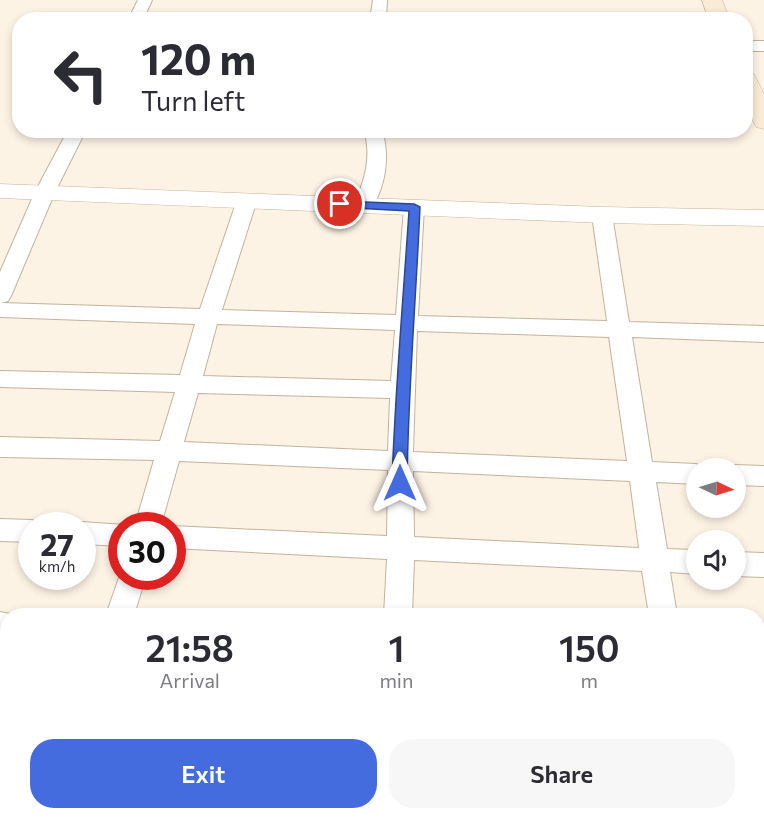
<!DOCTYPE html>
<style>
body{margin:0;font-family:Commissioner,sans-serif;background:#f7f7f7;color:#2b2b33;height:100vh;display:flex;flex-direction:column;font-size:22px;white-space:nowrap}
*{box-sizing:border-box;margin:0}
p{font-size:20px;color:#7c7c81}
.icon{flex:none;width:33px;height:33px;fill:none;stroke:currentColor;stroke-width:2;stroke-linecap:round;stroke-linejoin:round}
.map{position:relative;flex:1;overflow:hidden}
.drawer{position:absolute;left:0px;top:608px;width:765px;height:212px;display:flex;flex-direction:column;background:#fff;border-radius:24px 24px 0 0;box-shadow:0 3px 9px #0003}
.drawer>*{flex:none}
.guide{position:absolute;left:12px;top:12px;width:741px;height:126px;border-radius:24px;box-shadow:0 3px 9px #0003;background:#fff;color:#2b2b33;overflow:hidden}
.needle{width:39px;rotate:94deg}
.fabs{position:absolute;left:686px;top:458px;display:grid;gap:12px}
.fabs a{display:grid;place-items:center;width:60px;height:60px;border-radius:50%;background:#fff;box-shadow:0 3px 9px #0003;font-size:30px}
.speed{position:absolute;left:18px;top:512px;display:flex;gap:12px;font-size:30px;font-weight:700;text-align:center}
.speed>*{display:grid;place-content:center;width:78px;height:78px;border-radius:50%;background:#fff;box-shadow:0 3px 9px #0003;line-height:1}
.speed small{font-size:15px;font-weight:400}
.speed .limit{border:9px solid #d22;background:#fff;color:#111}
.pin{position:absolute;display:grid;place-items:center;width:51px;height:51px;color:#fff;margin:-26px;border:3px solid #fff;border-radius:50%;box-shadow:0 2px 6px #0007}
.me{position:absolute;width:66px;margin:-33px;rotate:0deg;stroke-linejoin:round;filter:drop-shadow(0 0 4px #0008)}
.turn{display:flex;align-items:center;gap:21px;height:126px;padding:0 30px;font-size:27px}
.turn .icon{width:78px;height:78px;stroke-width:2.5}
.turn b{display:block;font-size:42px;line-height:51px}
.eta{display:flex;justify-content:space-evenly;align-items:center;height:102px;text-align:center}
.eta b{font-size:36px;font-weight:600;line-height:42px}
.primary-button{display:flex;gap:12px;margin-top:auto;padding:12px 30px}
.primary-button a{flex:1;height:69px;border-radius:24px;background:#456cde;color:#fff;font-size:24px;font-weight:600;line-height:69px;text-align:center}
.primary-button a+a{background:#f7f7f7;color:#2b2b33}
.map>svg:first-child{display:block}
</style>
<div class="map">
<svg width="764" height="818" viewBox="0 0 764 818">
<rect width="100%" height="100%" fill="#fdf3e5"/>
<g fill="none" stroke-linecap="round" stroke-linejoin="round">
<defs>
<g id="minor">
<path d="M138 0H152L143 20H128Z"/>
<path d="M373 0H387L386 20H370Z"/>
<rect x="746" y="41" width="18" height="10"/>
<path d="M68 130H86L55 192 11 296 8 301 1 303 200 309 237 200 240 196H254L257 200 222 310 396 315 404 207 407 203H421L424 207 418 316 607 321 592 215 595 211H609L612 215 629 322 764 326V342L632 337 652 462 696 464 706 468H696V484L656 482 667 549 696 550V574L670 572 677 615H649L642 571 414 560 412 615H384L387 559 172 548V526L387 536 388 470 179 461 161 525H135L154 460 0 457V437L160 441 175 392 0 387V371L180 375 195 324 0 317V272L35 192ZM217 324 395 330 391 381 203 376ZM417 331 609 337 627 461 413 452ZM198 393 390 398 388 451 184 442ZM413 471 630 481 639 548 414 537Z"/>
<path d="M364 130H382C390 156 386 186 371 209H357L354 205C365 179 372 158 364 130Z"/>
<path d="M735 465 764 466V486L735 485V468H726Z"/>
<path d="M0 519 32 520 42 525H32V542L0 541Z"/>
<path d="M82 522 125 525H122V546L82 544V525H73Z"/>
<path d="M735 552 764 553V577L735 576Z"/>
<path d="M122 569V576H146L134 615H106Z"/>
<path d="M0 612 16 615H8V638H0Z"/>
<rect x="758" y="655" width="6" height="28"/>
<rect x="0" y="725" width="8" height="30"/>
<rect x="758" y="775" width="6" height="32"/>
<path d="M45 812H79L77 818H43Z"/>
<path d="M367 812H400L401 818H367Z"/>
<path d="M676 812H709L711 818H677Z"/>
</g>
<path id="tertiary" d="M0 184 602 207 764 210V226L602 223 0 198Z"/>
<g id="secondary">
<path d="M702 0H722L730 20H709Z"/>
<path d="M746 72 754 74 764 94V129L756 127 746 106Z"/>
</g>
</defs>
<!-- minor casing -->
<use href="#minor" stroke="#c3b39d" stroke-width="2"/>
<!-- tertiary casing -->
<use href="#tertiary" stroke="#c3b39d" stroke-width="1"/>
<!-- secondary casing -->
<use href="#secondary" stroke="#c3b39d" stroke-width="1"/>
<!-- minor -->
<use href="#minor" fill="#fff" fill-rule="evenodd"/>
<!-- tertiary -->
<use href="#tertiary" fill="#fff" fill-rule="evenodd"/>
<!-- secondary -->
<use href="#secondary" fill="#faebd4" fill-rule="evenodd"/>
</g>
<!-- route -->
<path fill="#456cde" stroke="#2d4690" stroke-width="1.5" d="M340 201 414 204 420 207C416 299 408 391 407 483L405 487H394L392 483C395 392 403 302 409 211L336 207 335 204Z"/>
</svg>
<div class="fabs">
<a><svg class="needle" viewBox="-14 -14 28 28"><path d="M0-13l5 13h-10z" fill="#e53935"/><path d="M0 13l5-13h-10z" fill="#7c7c81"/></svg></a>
<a><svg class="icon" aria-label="sound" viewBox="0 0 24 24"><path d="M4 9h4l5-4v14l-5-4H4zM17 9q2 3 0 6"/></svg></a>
</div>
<div class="speed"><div>27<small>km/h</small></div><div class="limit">30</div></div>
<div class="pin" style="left:340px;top:204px;background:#d93025"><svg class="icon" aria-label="arrive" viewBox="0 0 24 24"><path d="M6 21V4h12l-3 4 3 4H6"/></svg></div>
<svg class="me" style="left:400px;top:483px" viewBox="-20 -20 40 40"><path d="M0-17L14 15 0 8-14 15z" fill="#456cde" stroke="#fff" stroke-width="4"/></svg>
<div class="guide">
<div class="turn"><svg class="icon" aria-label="left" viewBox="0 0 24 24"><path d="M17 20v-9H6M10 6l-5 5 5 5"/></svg><div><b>120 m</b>Turn left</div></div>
</div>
<section class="drawer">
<div class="eta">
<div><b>21:58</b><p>Arrival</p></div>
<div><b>1</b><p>min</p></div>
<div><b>150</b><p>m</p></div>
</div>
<div class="primary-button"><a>Exit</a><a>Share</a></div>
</section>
</div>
